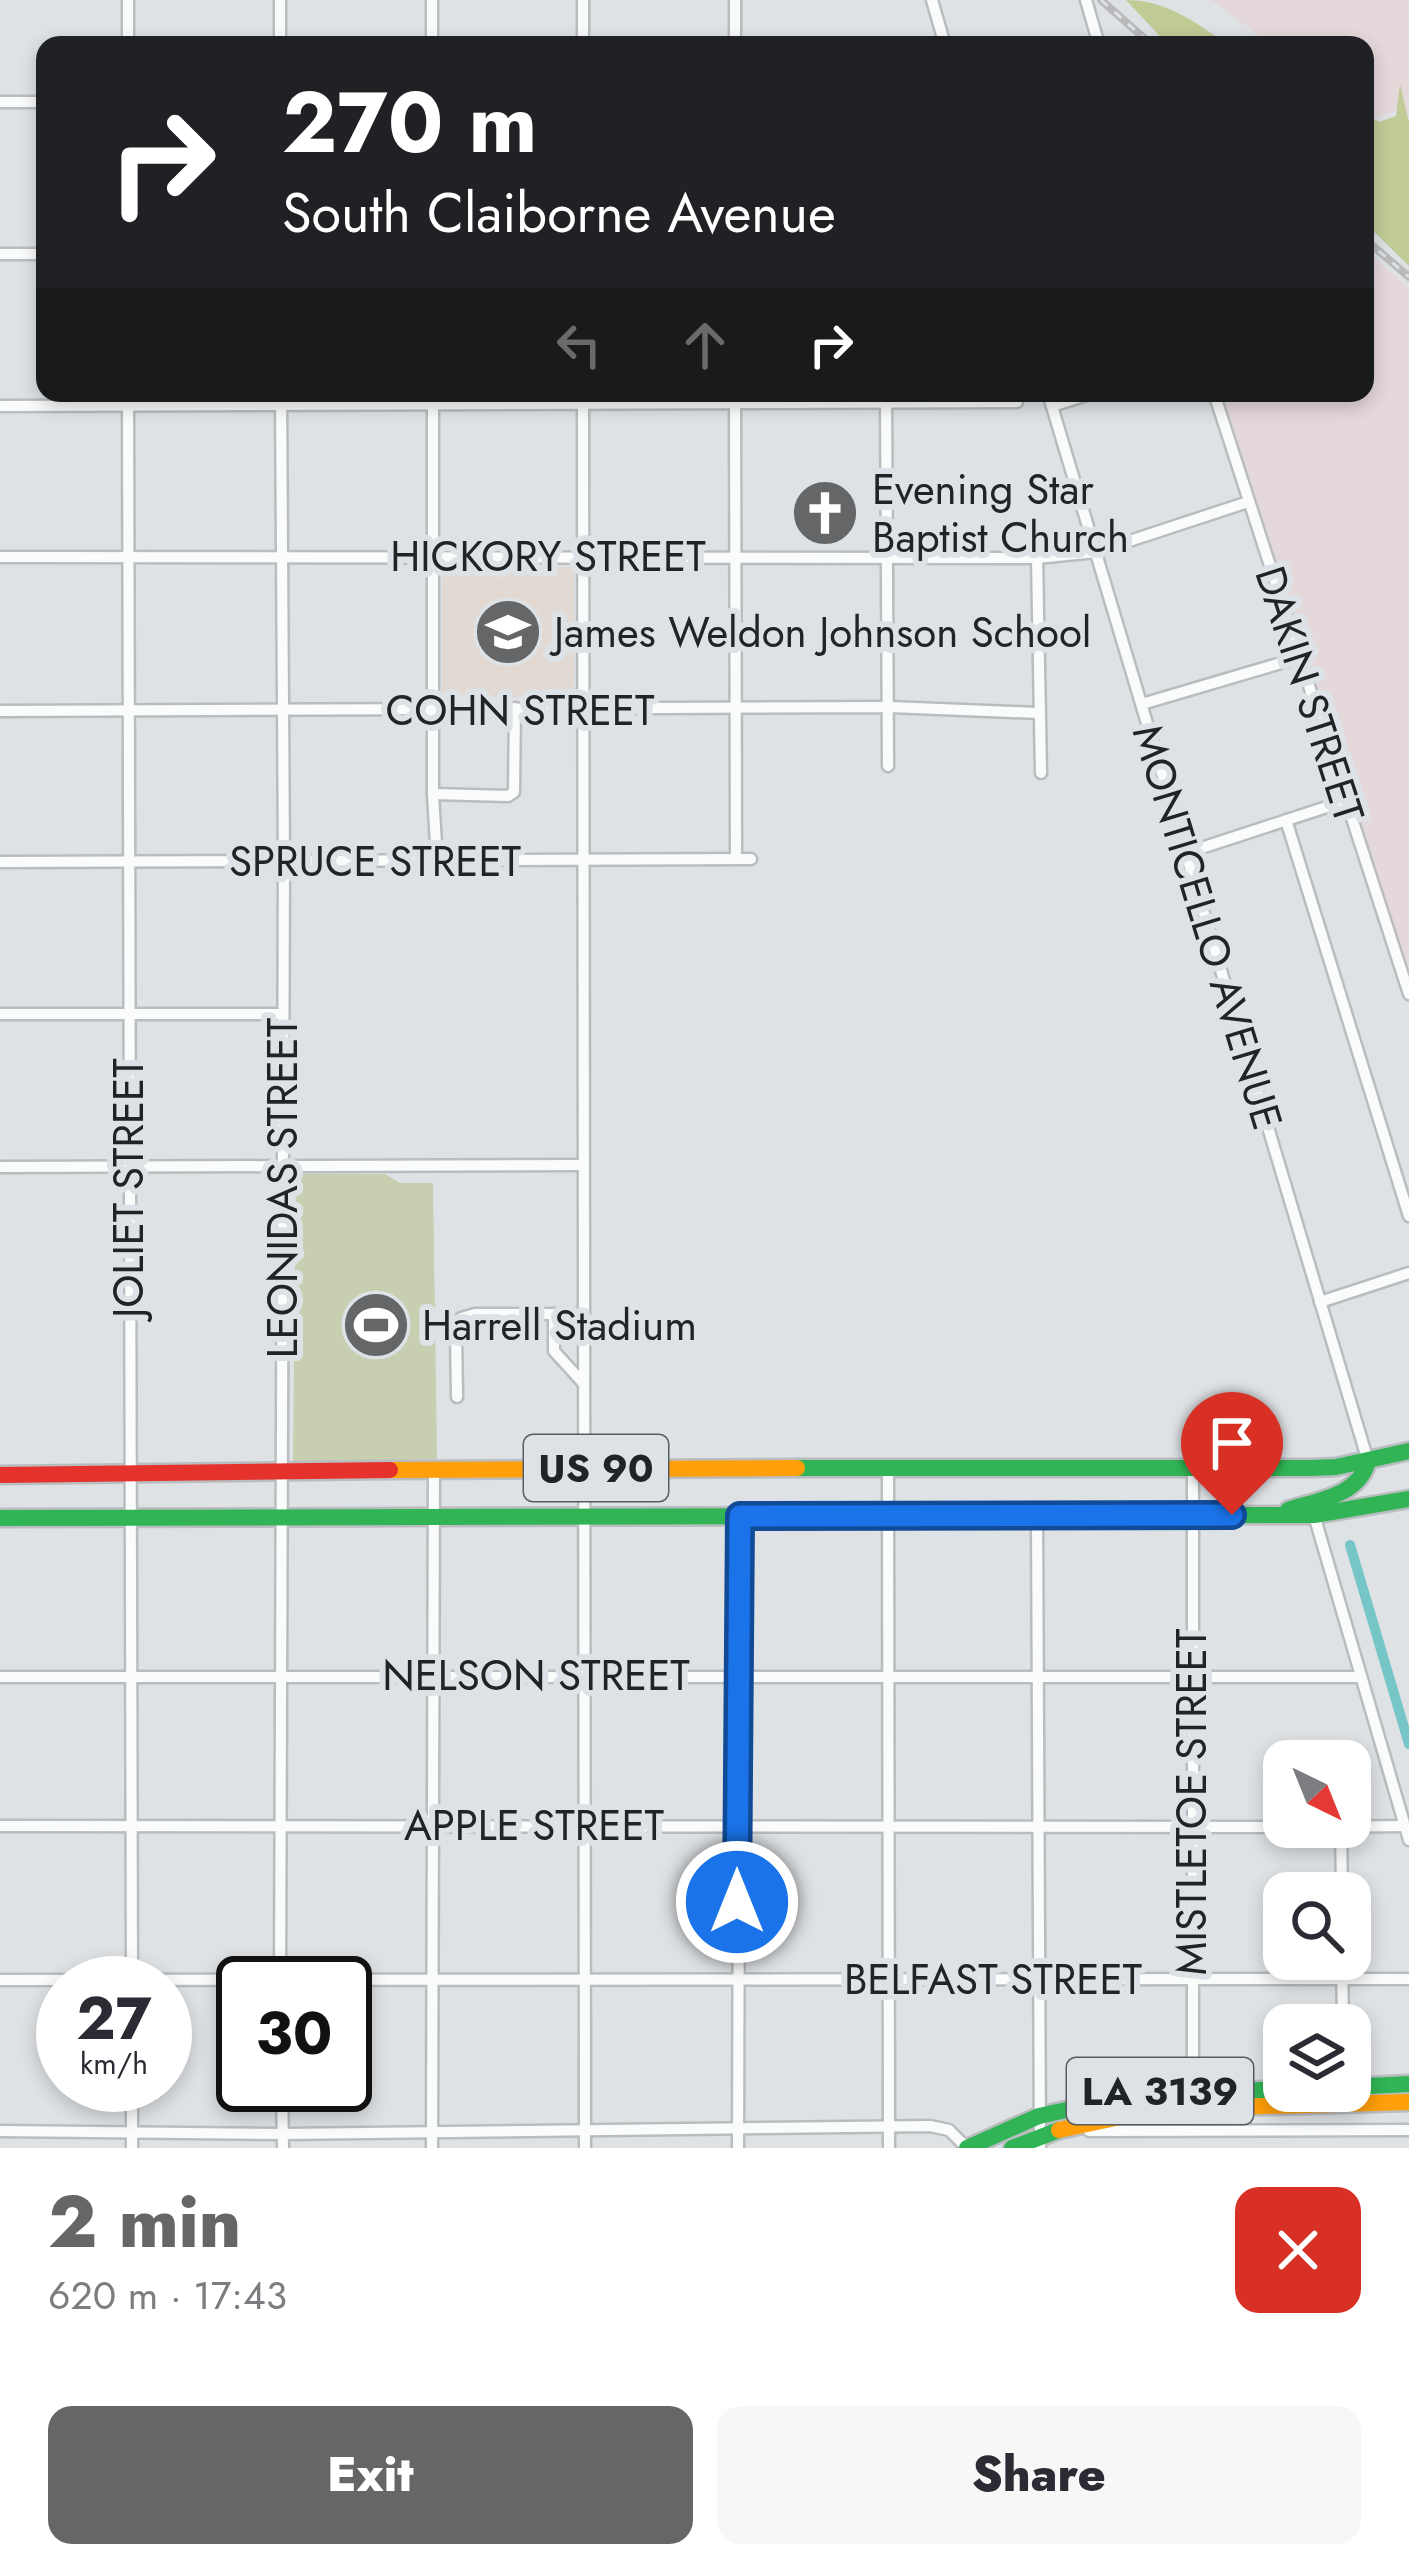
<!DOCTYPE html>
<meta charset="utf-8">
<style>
body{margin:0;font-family:Jost,sans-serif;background:#f7f7f7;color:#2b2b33;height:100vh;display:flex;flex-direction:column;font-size:45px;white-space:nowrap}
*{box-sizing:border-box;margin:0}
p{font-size:39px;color:#7c7c81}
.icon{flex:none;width:66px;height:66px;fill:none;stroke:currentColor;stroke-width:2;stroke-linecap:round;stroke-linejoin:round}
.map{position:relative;height:2148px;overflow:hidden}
.details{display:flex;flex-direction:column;background:#fff;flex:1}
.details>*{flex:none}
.guide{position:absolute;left:36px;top:36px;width:1338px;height:366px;border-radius:24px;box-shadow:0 6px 18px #0003;background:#202124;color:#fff;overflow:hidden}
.needle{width:78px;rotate:137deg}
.tools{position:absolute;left:1263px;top:1740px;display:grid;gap:24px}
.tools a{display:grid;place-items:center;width:108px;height:108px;border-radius:24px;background:#fff;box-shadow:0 6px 18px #0003;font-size:60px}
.speed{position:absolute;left:36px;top:1956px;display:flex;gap:24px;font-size:60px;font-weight:700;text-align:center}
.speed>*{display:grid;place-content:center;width:156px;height:156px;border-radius:50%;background:#fff;box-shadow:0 6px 18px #0003;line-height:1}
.speed small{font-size:30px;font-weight:400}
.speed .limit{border:6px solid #111;border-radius:18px;background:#fff;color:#111}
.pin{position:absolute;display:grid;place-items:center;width:102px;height:102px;color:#fff;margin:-123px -51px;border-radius:50% 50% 50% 0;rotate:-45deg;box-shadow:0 0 12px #0007}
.pin .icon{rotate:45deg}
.me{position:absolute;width:132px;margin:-66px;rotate:0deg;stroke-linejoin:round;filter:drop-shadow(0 0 9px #0008)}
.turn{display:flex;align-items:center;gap:42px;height:252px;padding:0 48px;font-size:54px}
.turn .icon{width:156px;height:156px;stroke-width:2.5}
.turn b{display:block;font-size:84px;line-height:102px}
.lanes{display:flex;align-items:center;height:114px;padding:0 48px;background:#0003;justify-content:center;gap:60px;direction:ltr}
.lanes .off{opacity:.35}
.round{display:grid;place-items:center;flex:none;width:126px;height:126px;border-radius:24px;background:#f7f7f7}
.summary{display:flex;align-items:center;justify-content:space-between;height:204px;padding:0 48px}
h1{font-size:72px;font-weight:800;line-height:90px;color:#646668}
.action{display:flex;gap:24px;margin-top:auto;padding:24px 48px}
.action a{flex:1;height:138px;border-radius:24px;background:#646668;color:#fff;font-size:48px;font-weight:800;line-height:138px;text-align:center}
.action a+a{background:#f7f7f7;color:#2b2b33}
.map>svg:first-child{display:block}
</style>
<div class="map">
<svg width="1409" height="2148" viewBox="0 0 1409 2148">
<rect width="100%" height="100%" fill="#dfe2e5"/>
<!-- industrial -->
<g fill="#e5d8db">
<path d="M1211 0H1409V129L1401 109 1375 118 1365 111V45H1272Z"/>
<path d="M1365 250 1409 288V972L1222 393H1365Z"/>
</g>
<!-- education -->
<rect fill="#e2dad2" x="442" y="567" width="132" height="130"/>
<!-- green -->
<path fill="#c7cfb0" d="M296 1174H385L400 1183H433L437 1459 298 1463 293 1460Z"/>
<!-- forest -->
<g fill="#c1cb96">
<path d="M1126 0C1167 0 1196 23 1229 45H1168Z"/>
<path d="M1400 84 1409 123V266L1365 223V114L1379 122 1396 116Z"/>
</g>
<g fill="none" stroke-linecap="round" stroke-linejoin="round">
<!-- canal -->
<path stroke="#77c6c7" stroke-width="10" d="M1350 1545 1409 1744"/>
<defs>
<g id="street">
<path d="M280 0V45"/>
<path d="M432 0V45"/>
<path d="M583 0V45"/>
<path d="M932 0 945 45"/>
<path d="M1086 0 1099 45"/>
<path d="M128 45V0"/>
<path d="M735 45V0"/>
<path d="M0 102H45"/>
<path d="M0 254H45"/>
<path d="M128 393 132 1983"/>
<path d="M433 393V794L437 861"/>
<path d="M583 393 585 2148"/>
<path d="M735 393 736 859"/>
<path d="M886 393 888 766"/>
<path d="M1048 393 1368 1461"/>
<path d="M1214 393 1409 994"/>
<path d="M0 406 1017 402"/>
<path d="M1052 406 1093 393"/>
<path d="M0 557 1037 558 1096 552 1248 502"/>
<path d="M1037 558 1041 773"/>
<path d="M1142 704 1298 658"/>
<path d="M0 711 890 707 1039 713"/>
<path d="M433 794 508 796 514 792 515 708"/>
<path d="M1286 820 1409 1216"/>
<path d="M1186 853 1345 801"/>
<path d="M0 862 751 859"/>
<path d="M0 1014H281"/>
<path d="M0 1167 581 1165"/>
<path d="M1320 1302 1409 1273"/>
<path d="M554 1314V1351L584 1384"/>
<path d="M457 1397 456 1332 461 1318 475 1314H583"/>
<path d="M888 1468 889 2148"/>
<path d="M1193 1468V2063"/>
<path d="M1314 1515 1409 1840"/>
<path d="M1037 1517 1040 2148"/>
<path d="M0 1677H1360"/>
<path d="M0 1826 1284 1827"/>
<path d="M1317 1827 1405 1826"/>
<path d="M1341 1827 1342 1893"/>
<path d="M1342 1959 1343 2025"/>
<path d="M0 1980 1409 1979"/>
<path d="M280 1983 284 861 281 393"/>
<path d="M132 2085V2148"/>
<path d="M282 2085 283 2148"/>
<path d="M0 2131 283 2134 930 2126 949 2130 967 2148"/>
<path d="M1089 2131 1409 2130"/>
<path d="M432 2148 434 1469"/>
<path d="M738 2148 740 1517"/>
</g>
<g id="fast">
<path d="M797 1468H1311L1336 1467 1409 1451"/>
<path d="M1288 1510C1318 1500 1359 1496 1368 1461"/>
<path d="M0 1518 1314 1515 1409 1499"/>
<path d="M1350 2087 1409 2084"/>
<path d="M1039 2116 1130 2096 1284 2089"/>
<path d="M967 2148 1039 2116"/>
<path d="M1012 2148 1059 2130"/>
</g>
<g id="slow">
<path d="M390 1470 797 1468"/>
<path d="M1059 2130 1158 2109 1409 2102"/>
</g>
<path id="jam" d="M0 1475 390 1470"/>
</defs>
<!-- street casing -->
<use href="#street" stroke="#babdbf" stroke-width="15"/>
<!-- fast casing -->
<use href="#fast" stroke="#babdbf" stroke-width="21"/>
<!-- slow casing -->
<use href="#slow" stroke="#babdbf" stroke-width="21"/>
<!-- jam casing -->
<use href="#jam" stroke="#babdbf" stroke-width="21"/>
<!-- street -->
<use href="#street" stroke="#fafbfb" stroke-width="10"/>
<!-- fast -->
<use href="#fast" stroke="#30b455" stroke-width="16"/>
<!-- slow -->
<use href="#slow" stroke="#ff9f0a" stroke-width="16"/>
<!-- jam -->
<use href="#jam" stroke="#e5322d" stroke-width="16"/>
<defs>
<g id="rail">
<path d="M1101 0 1152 45"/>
<path d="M1365 239 1409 277"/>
</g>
</defs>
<!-- rail casing -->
<use href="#rail" stroke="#b9b9ba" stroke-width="8"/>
<!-- rail -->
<use href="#rail" stroke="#dde2e7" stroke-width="3" stroke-dasharray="9" stroke-linecap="butt"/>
</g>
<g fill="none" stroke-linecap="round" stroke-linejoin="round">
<defs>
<path id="route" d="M737 1902 740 1516 1232 1515"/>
</defs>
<!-- route casing -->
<use href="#route" stroke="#114b97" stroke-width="30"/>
<!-- route -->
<use href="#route" stroke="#1a73e8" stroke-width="21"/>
</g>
<!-- icons -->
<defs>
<symbol id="church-disc" viewBox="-11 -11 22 22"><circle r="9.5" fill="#646668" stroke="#dde2e7"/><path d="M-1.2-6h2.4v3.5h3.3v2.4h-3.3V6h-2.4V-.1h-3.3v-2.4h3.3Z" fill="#fff"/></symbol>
<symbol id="school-disc" viewBox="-11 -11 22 22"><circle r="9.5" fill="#646668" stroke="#dde2e7"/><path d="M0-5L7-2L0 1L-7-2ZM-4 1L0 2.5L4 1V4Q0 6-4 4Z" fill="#fff"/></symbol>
<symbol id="stadium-disc" viewBox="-11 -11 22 22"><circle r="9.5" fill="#646668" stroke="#dde2e7"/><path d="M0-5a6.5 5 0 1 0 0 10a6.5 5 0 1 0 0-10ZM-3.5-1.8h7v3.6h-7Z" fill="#fff"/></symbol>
</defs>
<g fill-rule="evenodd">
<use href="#church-disc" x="787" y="475" width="76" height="76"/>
<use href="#school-disc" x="470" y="594" width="76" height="76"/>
<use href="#stadium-disc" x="338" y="1287" width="76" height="76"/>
</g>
<g text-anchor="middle" stroke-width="12" stroke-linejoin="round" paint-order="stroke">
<!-- shield labels -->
<g fill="#dde2e7" stroke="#595c5f" stroke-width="3">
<rect x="524" y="1435" width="144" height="66" rx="9"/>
<rect x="1067" y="2058" width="186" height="66" rx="9"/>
</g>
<g font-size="39" font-weight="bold" fill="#212325">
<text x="596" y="1482">US 90</text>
<text x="1160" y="2105">LA 3139</text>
</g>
<!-- poi labels -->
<g font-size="42" fill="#212325" stroke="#dde2e7" text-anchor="start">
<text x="872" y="504">Evening Star<tspan x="872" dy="48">Baptist Church</tspan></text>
<text x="554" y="647">James Weldon Johnson School</text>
<text x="422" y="1340">Harrell Stadium</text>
</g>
<!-- street labels -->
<g font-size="42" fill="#212325" stroke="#dde2e7">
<text x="548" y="571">HICKORY STREET</text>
<text transform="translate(1310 694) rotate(72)" y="15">DAKIN STREET</text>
<text x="520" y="725">COHN STREET</text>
<text x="375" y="876">SPRUCE STREET</text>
<text transform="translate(1208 927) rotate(73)" y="15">MONTICELLO AVENUE</text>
<text transform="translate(128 1188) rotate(-90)" y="15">JOLIET STREET</text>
<text transform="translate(282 1188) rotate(-90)" y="15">LEONIDAS STREET</text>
<text x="536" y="1690">NELSON STREET</text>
<text transform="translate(1191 1802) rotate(-90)" y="15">MISTLETOE STREET</text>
<text x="534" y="1840">APPLE STREET</text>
<text x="993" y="1994">BELFAST STREET</text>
</g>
</g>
</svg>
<div class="tools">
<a><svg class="needle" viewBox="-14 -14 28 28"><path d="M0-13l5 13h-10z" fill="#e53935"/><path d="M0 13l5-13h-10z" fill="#7c7c81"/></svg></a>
<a><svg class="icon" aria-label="search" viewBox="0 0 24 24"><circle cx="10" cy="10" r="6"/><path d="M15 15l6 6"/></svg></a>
<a><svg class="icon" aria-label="layers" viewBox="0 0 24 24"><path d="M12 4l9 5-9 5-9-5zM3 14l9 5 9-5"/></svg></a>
</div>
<div class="speed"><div>27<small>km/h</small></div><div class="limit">30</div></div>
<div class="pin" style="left:1232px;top:1515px;background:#d93025"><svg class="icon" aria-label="arrive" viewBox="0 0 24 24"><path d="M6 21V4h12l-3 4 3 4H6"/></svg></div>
<svg class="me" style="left:737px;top:1902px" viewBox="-20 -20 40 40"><circle r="17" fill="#1a73e8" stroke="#fff" stroke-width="3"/><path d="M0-11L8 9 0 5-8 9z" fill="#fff"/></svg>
<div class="guide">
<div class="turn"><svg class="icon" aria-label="right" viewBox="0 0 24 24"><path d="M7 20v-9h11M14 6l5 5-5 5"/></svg><div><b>270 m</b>South Claiborne Avenue</div></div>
<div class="lanes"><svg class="icon off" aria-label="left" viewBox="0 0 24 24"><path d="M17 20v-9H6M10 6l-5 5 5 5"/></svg><svg class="icon off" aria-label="ahead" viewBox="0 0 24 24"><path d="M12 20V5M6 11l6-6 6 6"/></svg><svg class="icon" aria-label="right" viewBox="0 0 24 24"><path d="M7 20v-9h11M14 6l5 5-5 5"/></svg></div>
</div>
</div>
<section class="details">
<div class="summary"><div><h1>2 min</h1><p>620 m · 17:43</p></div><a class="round" style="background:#d93025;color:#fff"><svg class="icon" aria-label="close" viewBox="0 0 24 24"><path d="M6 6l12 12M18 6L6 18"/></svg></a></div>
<div class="action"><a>Exit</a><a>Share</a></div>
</section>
